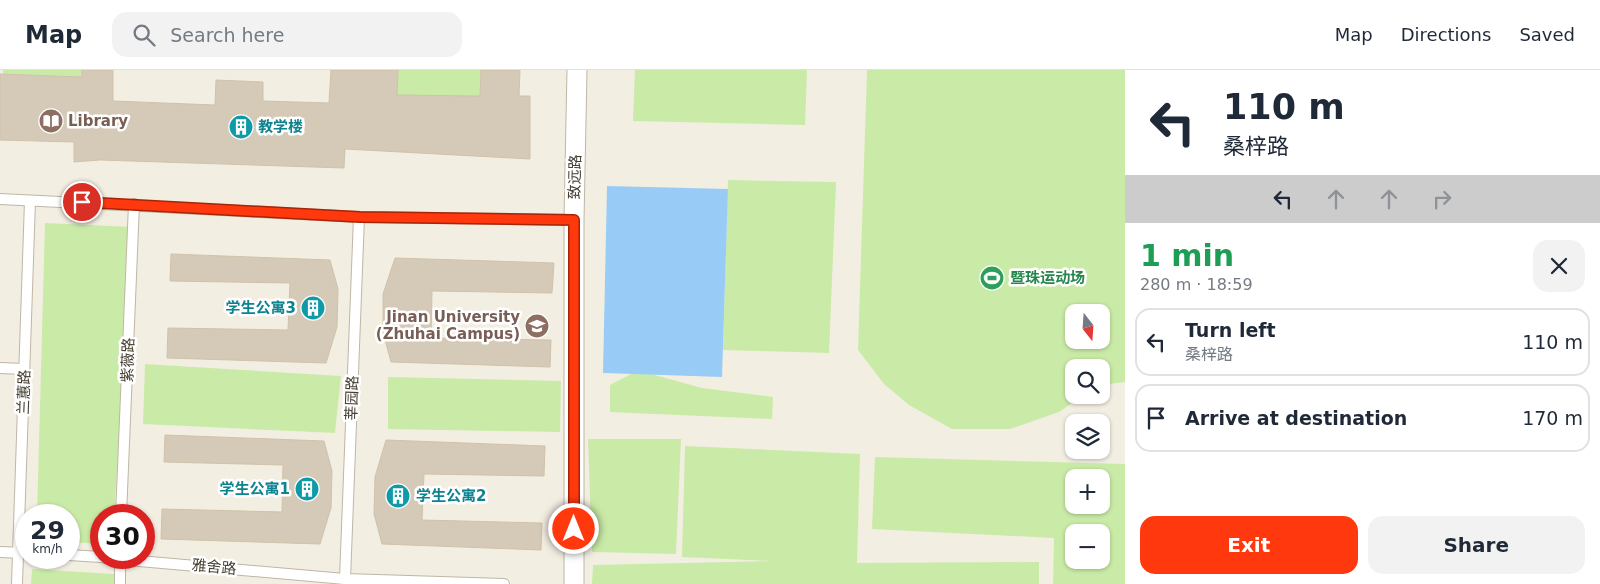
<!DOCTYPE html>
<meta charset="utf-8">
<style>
body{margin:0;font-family:"DejaVu Sans","Noto Sans SC",sans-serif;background:#f2f2f3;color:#1f2937;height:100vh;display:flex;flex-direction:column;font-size:19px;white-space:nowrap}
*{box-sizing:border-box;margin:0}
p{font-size:16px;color:#747a83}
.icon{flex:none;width:28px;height:28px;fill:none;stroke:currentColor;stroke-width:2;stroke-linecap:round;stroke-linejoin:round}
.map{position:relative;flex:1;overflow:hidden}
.panel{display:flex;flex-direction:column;background:#fff;width:475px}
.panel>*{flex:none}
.top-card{background:#fff;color:#1f2937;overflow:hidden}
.needle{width:32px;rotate:163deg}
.fabs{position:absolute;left:1065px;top:234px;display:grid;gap:10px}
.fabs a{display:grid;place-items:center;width:45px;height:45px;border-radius:10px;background:#fff;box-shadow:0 1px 4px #0004;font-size:25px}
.speed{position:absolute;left:15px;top:434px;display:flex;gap:10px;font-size:25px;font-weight:700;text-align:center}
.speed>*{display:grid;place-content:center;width:65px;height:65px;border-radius:50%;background:#fff;box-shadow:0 1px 4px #0004;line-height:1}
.speed small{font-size:12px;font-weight:400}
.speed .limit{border:8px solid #d22;background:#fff;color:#111}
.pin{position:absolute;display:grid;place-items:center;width:42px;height:42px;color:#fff;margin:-21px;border:2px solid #fff;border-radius:50%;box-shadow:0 1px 5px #0007}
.me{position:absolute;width:55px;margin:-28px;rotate:0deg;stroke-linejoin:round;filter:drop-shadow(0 0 4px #0008)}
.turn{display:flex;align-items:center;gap:18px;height:105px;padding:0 15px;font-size:22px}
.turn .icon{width:65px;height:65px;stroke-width:2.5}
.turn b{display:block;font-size:35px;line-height:42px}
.lanes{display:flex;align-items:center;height:48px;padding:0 15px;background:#0003;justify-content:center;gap:25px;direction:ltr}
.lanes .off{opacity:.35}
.round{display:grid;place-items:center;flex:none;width:52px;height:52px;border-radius:15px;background:#f2f2f3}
.headline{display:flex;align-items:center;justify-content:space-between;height:85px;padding:0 15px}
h1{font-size:30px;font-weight:700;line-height:38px;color:#1e9e55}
.button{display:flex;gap:10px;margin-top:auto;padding:10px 15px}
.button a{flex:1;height:58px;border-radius:15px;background:#ff390d;color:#fff;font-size:20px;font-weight:700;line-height:58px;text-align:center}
.button a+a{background:#f2f2f3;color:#1f2937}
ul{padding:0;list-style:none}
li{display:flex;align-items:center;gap:15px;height:68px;margin:0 10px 8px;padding:0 5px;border:2px solid #e0e1e3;border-radius:15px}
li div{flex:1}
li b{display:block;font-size:19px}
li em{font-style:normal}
header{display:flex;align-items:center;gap:30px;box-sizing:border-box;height:70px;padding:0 25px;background:#fff;border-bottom:1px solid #e0e1e3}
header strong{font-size:24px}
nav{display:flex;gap:28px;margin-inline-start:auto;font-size:18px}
.search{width:350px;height:45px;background:#f2f2f3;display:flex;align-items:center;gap:12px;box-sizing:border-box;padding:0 18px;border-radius:15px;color:#747a83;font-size:19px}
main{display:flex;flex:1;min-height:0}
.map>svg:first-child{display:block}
</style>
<header>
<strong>Map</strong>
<div class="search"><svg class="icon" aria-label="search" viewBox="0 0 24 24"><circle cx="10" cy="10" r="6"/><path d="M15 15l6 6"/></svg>Search here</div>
<nav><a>Map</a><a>Directions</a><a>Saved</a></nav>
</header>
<main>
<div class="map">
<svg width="1125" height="514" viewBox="0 0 1125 514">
<rect width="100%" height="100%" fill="#f3eee2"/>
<!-- green -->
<g fill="#caeba7" fill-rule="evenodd">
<path d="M3 0H82V7L3 4Z"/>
<path d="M398 0H481L480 26 397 25Z"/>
<path d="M635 0H807L805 55 633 51Z"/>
<path d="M867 0H1125V312L1101 315V298H1074V325H1084L1059 342 1010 359H952L909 335 884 314 858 280ZM1074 242H1101V270H1074Z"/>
<path d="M728 110 836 112 829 283 723 280Z"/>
<path d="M45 153 133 157 114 445H101V474L69 472V445H37Z"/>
<path d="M145 294 341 306 335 363 143 354Z"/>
<path d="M631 304H651L702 318 773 327 772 349 610 342V315Z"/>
<path d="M388 307 561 311 560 362 388 359Z"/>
<path d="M588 369H681L676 484 592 482Z"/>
<path d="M685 376 860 384 857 493 1039 492V514H592L593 495 772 491 682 487Z"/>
<path d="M875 387 1125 394V514H1053L1054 468 872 459ZM1074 408H1101V435H1074ZM1074 462H1101V490H1074Z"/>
<path d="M32 499 114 504V514H31Z"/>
</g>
<!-- water -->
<path fill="#98ccf6" d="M607 116 728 119 722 307 603 303Z"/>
<!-- building -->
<g fill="#d5cab7" stroke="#d0c2a9">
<path d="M82 0H113V31L215 35 216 10 263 12V31L329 33 331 0H398L397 25 480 26 481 0H520L519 26H530V89L345 79 344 98 100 90 74 92V72L0 70V4L82 7Z"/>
<path d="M171 184 330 190 338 219 337 257 326 293 167 288 168 258 288 260 290 213 170 211Z"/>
<path d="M395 188 554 193 552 223 432 221 431 268 551 270 550 297 391 292 383 262V224Z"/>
<path d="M165 365 324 371 332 401 331 438 320 474 161 469 162 439 282 442 283 395 164 392Z"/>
<path d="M386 370 545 376 544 406 424 404 422 450 542 453 541 480 382 474 374 444 375 407Z"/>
</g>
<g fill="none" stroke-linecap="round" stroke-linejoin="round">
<defs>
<g id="service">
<path d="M0 129 359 147 574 150"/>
<path d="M0 298 24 299"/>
<path d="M121 445 134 134"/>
<path d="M0 482 26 483"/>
<path d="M69 485 101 487"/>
<path d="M105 488 345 509 504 514"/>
<path d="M120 488V514"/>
<path d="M345 509 359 147"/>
<path d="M17 514 30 131"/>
</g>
<path id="minor" d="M574 514V150L577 0"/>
</defs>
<!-- service casing -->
<use href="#service" stroke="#bfb6a4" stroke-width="12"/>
<!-- minor casing -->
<use href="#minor" stroke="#bfb6a4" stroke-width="21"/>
<!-- service -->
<use href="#service" stroke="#fff" stroke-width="10"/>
<!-- minor -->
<use href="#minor" stroke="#fff" stroke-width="19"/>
</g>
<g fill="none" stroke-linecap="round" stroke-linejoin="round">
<defs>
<path id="route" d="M82 132 360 147 574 150V459"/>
</defs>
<!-- route casing -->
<use href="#route" stroke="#a62508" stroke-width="12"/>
<!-- route -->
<use href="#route" stroke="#ff390d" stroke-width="9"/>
</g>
<!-- icons -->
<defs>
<symbol id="library-disc" viewBox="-11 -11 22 22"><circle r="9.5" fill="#8d6e63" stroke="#fff"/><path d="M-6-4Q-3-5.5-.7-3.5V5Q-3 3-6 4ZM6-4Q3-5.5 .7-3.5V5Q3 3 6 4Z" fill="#fff"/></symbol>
<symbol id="building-disc" viewBox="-11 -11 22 22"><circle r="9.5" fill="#0f9aa8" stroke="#fff"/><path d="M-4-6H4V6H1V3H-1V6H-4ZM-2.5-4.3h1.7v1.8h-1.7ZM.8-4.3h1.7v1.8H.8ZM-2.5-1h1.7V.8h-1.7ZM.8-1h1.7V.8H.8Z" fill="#fff"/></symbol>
<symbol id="stadium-disc" viewBox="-11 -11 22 22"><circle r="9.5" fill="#2e9e5b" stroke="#fff"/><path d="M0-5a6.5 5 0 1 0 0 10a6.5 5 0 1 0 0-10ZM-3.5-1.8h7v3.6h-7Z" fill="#fff"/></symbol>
<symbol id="university-disc" viewBox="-11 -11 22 22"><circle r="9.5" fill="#8d6e63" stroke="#fff"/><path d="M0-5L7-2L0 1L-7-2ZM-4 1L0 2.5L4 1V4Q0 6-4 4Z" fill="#fff"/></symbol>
</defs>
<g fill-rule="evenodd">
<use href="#library-disc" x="37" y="37" width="28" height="28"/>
<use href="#building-disc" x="227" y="43" width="28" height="28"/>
<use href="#stadium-disc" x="978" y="194" width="28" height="28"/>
<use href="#building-disc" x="299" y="224" width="28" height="28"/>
<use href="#university-disc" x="523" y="242" width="28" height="28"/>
<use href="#building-disc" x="293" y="405" width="28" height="28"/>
<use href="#building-disc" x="384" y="412" width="28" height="28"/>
</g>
<g text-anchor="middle" stroke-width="5" stroke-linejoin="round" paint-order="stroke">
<!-- education labels -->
<g font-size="15" font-weight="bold" fill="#785e54" stroke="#fff" text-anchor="start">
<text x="68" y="56">Library</text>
<text x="520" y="252" text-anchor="end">Jinan University<tspan x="520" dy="17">(Zhuhai Campus)</tspan></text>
</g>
<!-- culture labels -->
<g font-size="15" font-weight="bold" fill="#0d838f" stroke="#fff" text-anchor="start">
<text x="258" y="62">教学楼</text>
<text x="296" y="243" text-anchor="end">学生公寓3</text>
<text x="290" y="424" text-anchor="end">学生公寓1</text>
<text x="416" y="431">学生公寓2</text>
</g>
<!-- street labels -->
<g font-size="15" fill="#453e32" stroke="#fff">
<text transform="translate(575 107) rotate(-89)" y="5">致远路</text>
<text transform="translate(128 290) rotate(-88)" y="5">紫薇路</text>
<text transform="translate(24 322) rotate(-88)" y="5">兰蕙路</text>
<text transform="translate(352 328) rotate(-88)" y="5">莘园路</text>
<text transform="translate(214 497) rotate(5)" y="5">雅舍路</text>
</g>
<!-- leisure labels -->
<g font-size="15" font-weight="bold" fill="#27864d" stroke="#fff" text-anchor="start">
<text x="1010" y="213">暨珠运动场</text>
</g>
</g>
</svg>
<div class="fabs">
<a><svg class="needle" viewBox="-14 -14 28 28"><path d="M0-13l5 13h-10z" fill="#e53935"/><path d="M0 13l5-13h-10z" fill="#747a83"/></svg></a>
<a><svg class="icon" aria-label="search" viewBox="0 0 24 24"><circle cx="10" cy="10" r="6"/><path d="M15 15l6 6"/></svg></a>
<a><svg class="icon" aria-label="layers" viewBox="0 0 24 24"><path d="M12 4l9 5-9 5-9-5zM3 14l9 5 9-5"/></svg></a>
<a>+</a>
<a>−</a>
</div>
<div class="speed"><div>29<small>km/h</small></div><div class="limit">30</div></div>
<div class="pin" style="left:82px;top:132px;background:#d93025"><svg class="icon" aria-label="arrive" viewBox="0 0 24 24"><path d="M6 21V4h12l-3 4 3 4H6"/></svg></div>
<svg class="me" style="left:574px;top:459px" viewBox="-20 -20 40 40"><circle r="17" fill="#ff390d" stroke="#fff" stroke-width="3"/><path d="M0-11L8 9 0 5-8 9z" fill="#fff"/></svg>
</div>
<section class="panel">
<div class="top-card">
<div class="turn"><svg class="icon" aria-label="left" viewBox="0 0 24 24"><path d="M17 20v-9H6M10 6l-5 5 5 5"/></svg><div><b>110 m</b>桑梓路</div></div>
<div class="lanes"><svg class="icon" aria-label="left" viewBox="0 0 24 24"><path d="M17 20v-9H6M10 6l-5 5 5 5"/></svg><svg class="icon off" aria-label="ahead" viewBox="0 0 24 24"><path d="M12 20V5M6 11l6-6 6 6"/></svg><svg class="icon off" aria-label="ahead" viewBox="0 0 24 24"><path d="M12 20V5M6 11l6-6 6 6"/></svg><svg class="icon off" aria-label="right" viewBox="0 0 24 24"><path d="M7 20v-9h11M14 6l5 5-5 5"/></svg></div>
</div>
<div class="headline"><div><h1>1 min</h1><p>280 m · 18:59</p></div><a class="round"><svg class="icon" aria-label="close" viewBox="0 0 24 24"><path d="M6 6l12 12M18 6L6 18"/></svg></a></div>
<ul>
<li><svg class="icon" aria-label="left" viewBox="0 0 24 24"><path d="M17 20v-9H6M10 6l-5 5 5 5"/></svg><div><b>Turn left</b><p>桑梓路</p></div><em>110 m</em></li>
<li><svg class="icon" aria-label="arrive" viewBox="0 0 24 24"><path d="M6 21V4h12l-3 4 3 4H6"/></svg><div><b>Arrive at destination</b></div><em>170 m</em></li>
</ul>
<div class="button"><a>Exit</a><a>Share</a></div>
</section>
</main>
